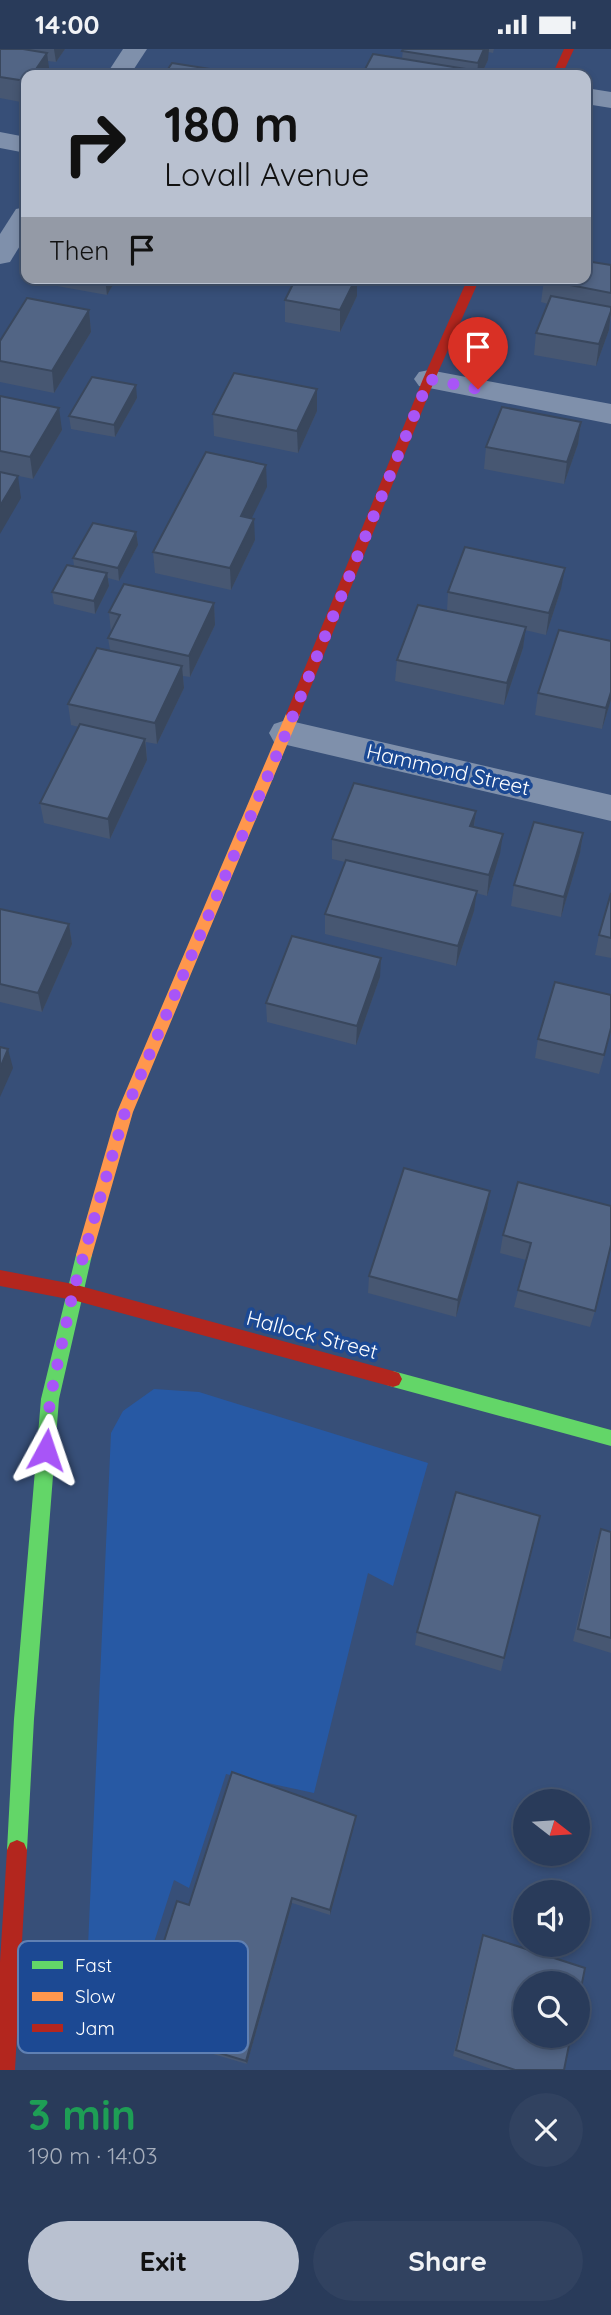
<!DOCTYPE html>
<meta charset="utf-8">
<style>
body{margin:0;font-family:Quicksand,sans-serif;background:#314260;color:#f1f3f6;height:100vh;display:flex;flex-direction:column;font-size:26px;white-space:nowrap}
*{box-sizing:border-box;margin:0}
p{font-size:23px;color:#a5adbb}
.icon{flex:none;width:38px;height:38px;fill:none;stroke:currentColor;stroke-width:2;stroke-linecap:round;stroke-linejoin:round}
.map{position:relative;height:2021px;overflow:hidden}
.panel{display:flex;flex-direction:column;background:#293b5a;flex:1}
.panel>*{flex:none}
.banner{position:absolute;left:21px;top:21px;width:570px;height:214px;border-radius:14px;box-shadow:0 4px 10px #0003,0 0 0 2px #455570;background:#b9c1d0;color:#111;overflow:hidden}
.needle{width:46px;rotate:107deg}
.buttons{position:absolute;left:513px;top:1740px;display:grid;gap:14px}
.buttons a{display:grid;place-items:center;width:77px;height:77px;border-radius:50%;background:#293b5a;box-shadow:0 4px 10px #0003,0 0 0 2px #455570;font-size:35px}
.pin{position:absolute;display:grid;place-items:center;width:60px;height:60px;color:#fff;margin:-72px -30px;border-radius:50% 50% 50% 0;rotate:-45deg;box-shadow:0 0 7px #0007}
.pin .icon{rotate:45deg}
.me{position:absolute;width:77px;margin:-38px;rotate:5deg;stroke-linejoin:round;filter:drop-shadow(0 0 5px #0008)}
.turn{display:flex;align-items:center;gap:24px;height:147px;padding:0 28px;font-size:32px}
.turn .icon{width:91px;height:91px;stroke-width:2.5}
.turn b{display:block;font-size:49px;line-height:60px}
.then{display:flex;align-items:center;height:66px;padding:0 28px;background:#0003;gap:14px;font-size:26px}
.round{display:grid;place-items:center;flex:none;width:74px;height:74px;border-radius:37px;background:#314260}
.overview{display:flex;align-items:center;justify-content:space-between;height:119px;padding:0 28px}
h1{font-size:42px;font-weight:800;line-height:52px;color:#1e9e55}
.button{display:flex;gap:14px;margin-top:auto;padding:14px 28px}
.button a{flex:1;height:80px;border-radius:42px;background:#b9c1d0;color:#111;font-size:28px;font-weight:800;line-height:80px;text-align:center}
.button a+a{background:#314260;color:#f1f3f6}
.status{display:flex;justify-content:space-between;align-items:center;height:49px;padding:0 35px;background:#293b5a;direction:ltr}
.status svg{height:19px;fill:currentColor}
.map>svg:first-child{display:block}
</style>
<div class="status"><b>14:00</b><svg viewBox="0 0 49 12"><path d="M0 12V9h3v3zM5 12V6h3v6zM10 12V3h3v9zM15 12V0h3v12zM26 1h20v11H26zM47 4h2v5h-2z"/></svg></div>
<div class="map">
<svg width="611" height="2021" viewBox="0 0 611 2021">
<rect width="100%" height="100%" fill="#374f78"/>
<!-- green -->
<path fill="#2759a4" d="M154 1340 199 1343 428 1414 393 1537 368 1524 314 1744 226 1725 189 1839 174 1831 122 1993 85 1964 111 1384 123 1362Z"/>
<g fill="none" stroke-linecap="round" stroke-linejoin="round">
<!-- street -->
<g fill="#7f90ab" fill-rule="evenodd">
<path d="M123 0H147L130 26H106Z"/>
<path d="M586 39 611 43V59L586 55Z"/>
<path d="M0 83 26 88V104L0 99Z"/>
<path d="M26 158V187L10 213 0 215V185L16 160Z"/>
<path d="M429 321 611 355V375L419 337 414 330 419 323Z"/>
<path d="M286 671 611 746V772L274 693 269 684 274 675Z"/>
</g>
<!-- fast -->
<g fill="#63d668" fill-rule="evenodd">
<path d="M84 1199 90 1201 92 1206 59 1350 34 1670 27 1801 24 1808 17 1811 10 1808 7 1801 14 1670 41 1350 76 1206 78 1201Z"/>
<path d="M393 1322 611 1381V1397L393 1338 387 1336 384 1330 387 1324Z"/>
</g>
<!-- slow -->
<path fill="#ff974d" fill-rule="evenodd" d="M293 660 300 665 133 1063 92 1206 90 1211 84 1213 78 1211 76 1206 117 1063 286 665Z"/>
<!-- jam -->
<g fill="#b3261e" fill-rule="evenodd">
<path d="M564 0H574L562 26H552Z"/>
<path d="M468 229H480L435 330 300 665 298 669H288L286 665 423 330Z"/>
<path d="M0 1221 73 1235 393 1322 399 1324 402 1330 399 1336 393 1338 73 1251 0 1237Z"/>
<path d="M17 1791 24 1794 27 1801 15 2021H0V1913L7 1801 10 1794Z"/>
</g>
</g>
<!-- wall -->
<g fill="#475772">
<path d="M0 0H65L56 13 48 12 26 26V54L0 49Z"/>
<path d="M403 0H494L493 4 488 3V11L481 26H362L402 10Z"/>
<path d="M611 216V266L609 281 596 317 534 306 536 284 548 255 541 253 544 231Z"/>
<path d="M56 229H117L107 246 57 237Z"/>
<path d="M357 247 340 283 285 273V251Z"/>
<path d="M89 261 91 283 54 344 0 333V292Z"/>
<path d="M317 340V362L298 404 214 387 213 365Z"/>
<path d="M0 347 62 381 33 430 0 423Z"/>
<path d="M137 349 115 388 71 380 69 367Z"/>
<path d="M581 373 578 395 564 435 484 420 486 398Z"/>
<path d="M267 438 251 469 255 491 231 541 155 524 153 503Z"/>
<path d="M136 483 138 496 119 532 108 529 109 537 95 565 54 555 52 543 74 517 73 509Z"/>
<path d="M561 540 546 586 525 581 523 599 504 656 395 632 397 611 447 562 448 543Z"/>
<path d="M214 554 215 576 190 628 183 627 184 639 157 695 146 693 147 711 110 790 44 774 40 754 79 678 71 676 68 655 110 601 108 589 111 584 109 563Z"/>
<path d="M538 644 611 651 602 680 535 666Z"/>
<path d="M476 762 474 778 500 805 487 847 476 844 474 862 456 917 325 885V865L345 813 332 810V790Z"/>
<path d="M583 784 580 804 561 868 511 857 514 836Z"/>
<path d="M611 844V909L595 906 599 886Z"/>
<path d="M0 860 69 875 72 895 42 963 0 953Z"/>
<path d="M380 928 356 996 267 973 266 954Z"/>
<path d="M611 982 599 1025 535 1009 538 990Z"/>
<path d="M518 1133 595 1262 590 1278 514 1258 526 1211 500 1204 503 1186Z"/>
<path d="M490 1142 487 1160 456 1268 368 1244 369 1227Z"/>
<path d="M601 1480 611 1483V1604L573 1592 596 1494Z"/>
<path d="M417 1583 504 1609 501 1622 415 1596Z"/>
<path d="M355 1773 330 1866 292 1854 247 2015 138 1983 136 1979 189 1856Z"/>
<path d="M483 1886 564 2021H494L453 2007 480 1894Z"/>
</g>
<!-- shaded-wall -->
<g fill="#39475d">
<path d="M54 0H65L56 13Z"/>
<path d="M484 0H489L488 11 481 26H477L478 14Z"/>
<path d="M47 4 50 26H32Z"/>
<path d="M105 229H117L107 246Z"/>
<path d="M356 229H357V247L340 283V261Z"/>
<path d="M89 261 91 283 54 344 52 322Z"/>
<path d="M611 262 609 281 596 317 599 295Z"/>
<path d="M136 336 137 349 115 388 114 376Z"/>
<path d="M317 340V362L298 404 297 382Z"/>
<path d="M59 359 62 381 33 430 30 408Z"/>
<path d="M581 373 578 395 564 435 567 413Z"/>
<path d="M266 416 267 438 242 489 241 467Z"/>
<path d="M18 427 21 449 0 485V457Z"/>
<path d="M254 470 255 491 231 541 230 519Z"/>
<path d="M136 483 138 496 119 532 118 519Z"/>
<path d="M565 519 561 540 546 586 549 564Z"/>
<path d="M107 524 109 537 95 565 94 552Z"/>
<path d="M214 554 215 576 190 628 189 607Z"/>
<path d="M526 578 523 599 504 656 507 634Z"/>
<path d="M182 617 184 639 157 695 155 674Z"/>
<path d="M611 643V651L602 680 606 659Z"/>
<path d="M145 690 147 711 110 790 108 770Z"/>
<path d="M476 762 473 782 470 777Z"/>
<path d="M583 784 580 804 561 868 564 848Z"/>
<path d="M503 785 500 805 487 847 489 826Z"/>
<path d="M477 842 474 862 456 917 458 897Z"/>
<path d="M69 875 72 895 42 963 38 944Z"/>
<path d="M381 909 380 928 356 996 357 977Z"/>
<path d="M8 1000 13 1019 0 1048V1019Z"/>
<path d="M490 1142 487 1160 456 1268 458 1251Z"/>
<path d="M356 1767 355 1773 330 1866V1861Z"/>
<path d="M292 1849V1854L247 2015 246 2012Z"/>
</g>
<!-- building -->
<g fill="#526585" stroke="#39475d" stroke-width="2">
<path d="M0 0H23L47 4 32 26H26V32L0 28Z"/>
<path d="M403 0H484L478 14 402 2Z"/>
<path d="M373 5 466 20 463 26H362Z"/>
<path d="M172 14 223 22 221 26H164Z"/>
<path d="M586 212 611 216V244L544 231V229H586Z"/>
<path d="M296 229H356L340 261 285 251Z"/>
<path d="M551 247 611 258V262L599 295 536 284Z"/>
<path d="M27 249 89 261 52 322 0 312V292Z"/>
<path d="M234 324 317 340 297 382 213 365Z"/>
<path d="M92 328 136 336 114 376 69 367Z"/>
<path d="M0 347 59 359 30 408 0 402Z"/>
<path d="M502 358 581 373 567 413 486 398Z"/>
<path d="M206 403 266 416 241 467 254 470 230 519 153 503Z"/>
<path d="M0 423 18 427 0 457Z"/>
<path d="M93 474 136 483 118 519 73 509Z"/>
<path d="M465 498 565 519 549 564 448 543Z"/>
<path d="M67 516 107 524 94 552 52 543Z"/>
<path d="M124 535 214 554 189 607 108 589 120 566 109 563Z"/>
<path d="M418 556 526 578 507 634 397 611Z"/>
<path d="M559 581 611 592V643L606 659 538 644Z"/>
<path d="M97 599 182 617 155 674 68 655Z"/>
<path d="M80 675 145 690 108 770 40 754Z"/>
<path d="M354 734 476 762 470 777 503 785 489 826 332 790Z"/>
<path d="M534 773 583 784 564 848 514 836Z"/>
<path d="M346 811 477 842 458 897 325 865Z"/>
<path d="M611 844V889L599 886Z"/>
<path d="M0 860 69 875 38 944 0 935Z"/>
<path d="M292 887 381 909 357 977 266 954Z"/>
<path d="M555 933 611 946V979L604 1006 538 990Z"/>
<path d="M0 998 8 1000 0 1019Z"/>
<path d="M404 1119 490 1142 458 1251 369 1227Z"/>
<path d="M518 1133 611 1157V1196L595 1262 518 1241 531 1194 503 1186Z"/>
<path d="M456 1443 540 1467 504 1609 417 1583Z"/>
<path d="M601 1480 611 1483V1589L578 1580Z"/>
<path d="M232 1723 356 1767 330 1861 292 1849 246 2012 136 1979 177 1852 189 1856Z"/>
<path d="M483 1886 585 1919 578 1954V1934H525V1986H571L564 2021H515L456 2001Z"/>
</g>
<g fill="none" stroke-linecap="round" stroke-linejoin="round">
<!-- route -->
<path stroke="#a855f7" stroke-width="12" stroke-dasharray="0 21.6" d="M46 1401 50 1350 73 1243 125 1063 286 684 429 330 478 340"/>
</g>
<g text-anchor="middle" stroke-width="7" stroke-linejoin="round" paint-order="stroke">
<!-- street labels -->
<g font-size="21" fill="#fff" stroke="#1c4993">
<text transform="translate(448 721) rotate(13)" y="7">Hammond Street</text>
<text transform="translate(312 1286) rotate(15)" y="7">Hallock Street</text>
</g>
</g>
<!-- legend -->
<rect x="18" y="1892" width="230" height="112" rx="10" fill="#1c4993" stroke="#6080b3" stroke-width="2"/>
<rect x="32" y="1912" width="31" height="8" fill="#63d668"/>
<rect x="32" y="1943" width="31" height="9" fill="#ff974d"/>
<rect x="32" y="1975" width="31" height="8" fill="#b3261e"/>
<g font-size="19" fill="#fff">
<text x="75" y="1923">Fast</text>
<text x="75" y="1954">Slow</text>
<text x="75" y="1986">Jam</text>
</g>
</svg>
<div class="buttons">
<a><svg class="needle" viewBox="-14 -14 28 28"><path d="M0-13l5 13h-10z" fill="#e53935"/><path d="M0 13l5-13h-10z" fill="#a5adbb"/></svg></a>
<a><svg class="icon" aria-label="sound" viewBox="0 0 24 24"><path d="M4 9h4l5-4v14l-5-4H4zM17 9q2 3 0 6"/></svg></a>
<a><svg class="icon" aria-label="search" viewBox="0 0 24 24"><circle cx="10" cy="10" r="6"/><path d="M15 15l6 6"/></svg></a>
</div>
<div class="pin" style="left:478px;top:340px;background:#d93025"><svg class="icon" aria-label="arrive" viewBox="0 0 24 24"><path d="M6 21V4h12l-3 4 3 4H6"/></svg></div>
<svg class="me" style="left:46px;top:1401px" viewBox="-20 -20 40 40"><path d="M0-17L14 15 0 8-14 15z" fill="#a855f7" stroke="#fff" stroke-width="4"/></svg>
<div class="banner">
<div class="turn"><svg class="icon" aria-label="right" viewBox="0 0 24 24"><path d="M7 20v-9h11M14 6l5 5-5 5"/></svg><div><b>180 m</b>Lovall Avenue</div></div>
<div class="then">Then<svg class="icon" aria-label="arrive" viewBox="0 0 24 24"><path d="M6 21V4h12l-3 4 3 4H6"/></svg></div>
</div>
</div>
<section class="panel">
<div class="overview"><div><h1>3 min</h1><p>190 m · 14:03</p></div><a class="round"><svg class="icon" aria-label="close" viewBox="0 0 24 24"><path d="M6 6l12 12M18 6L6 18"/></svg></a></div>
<div class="button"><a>Exit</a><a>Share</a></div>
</section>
